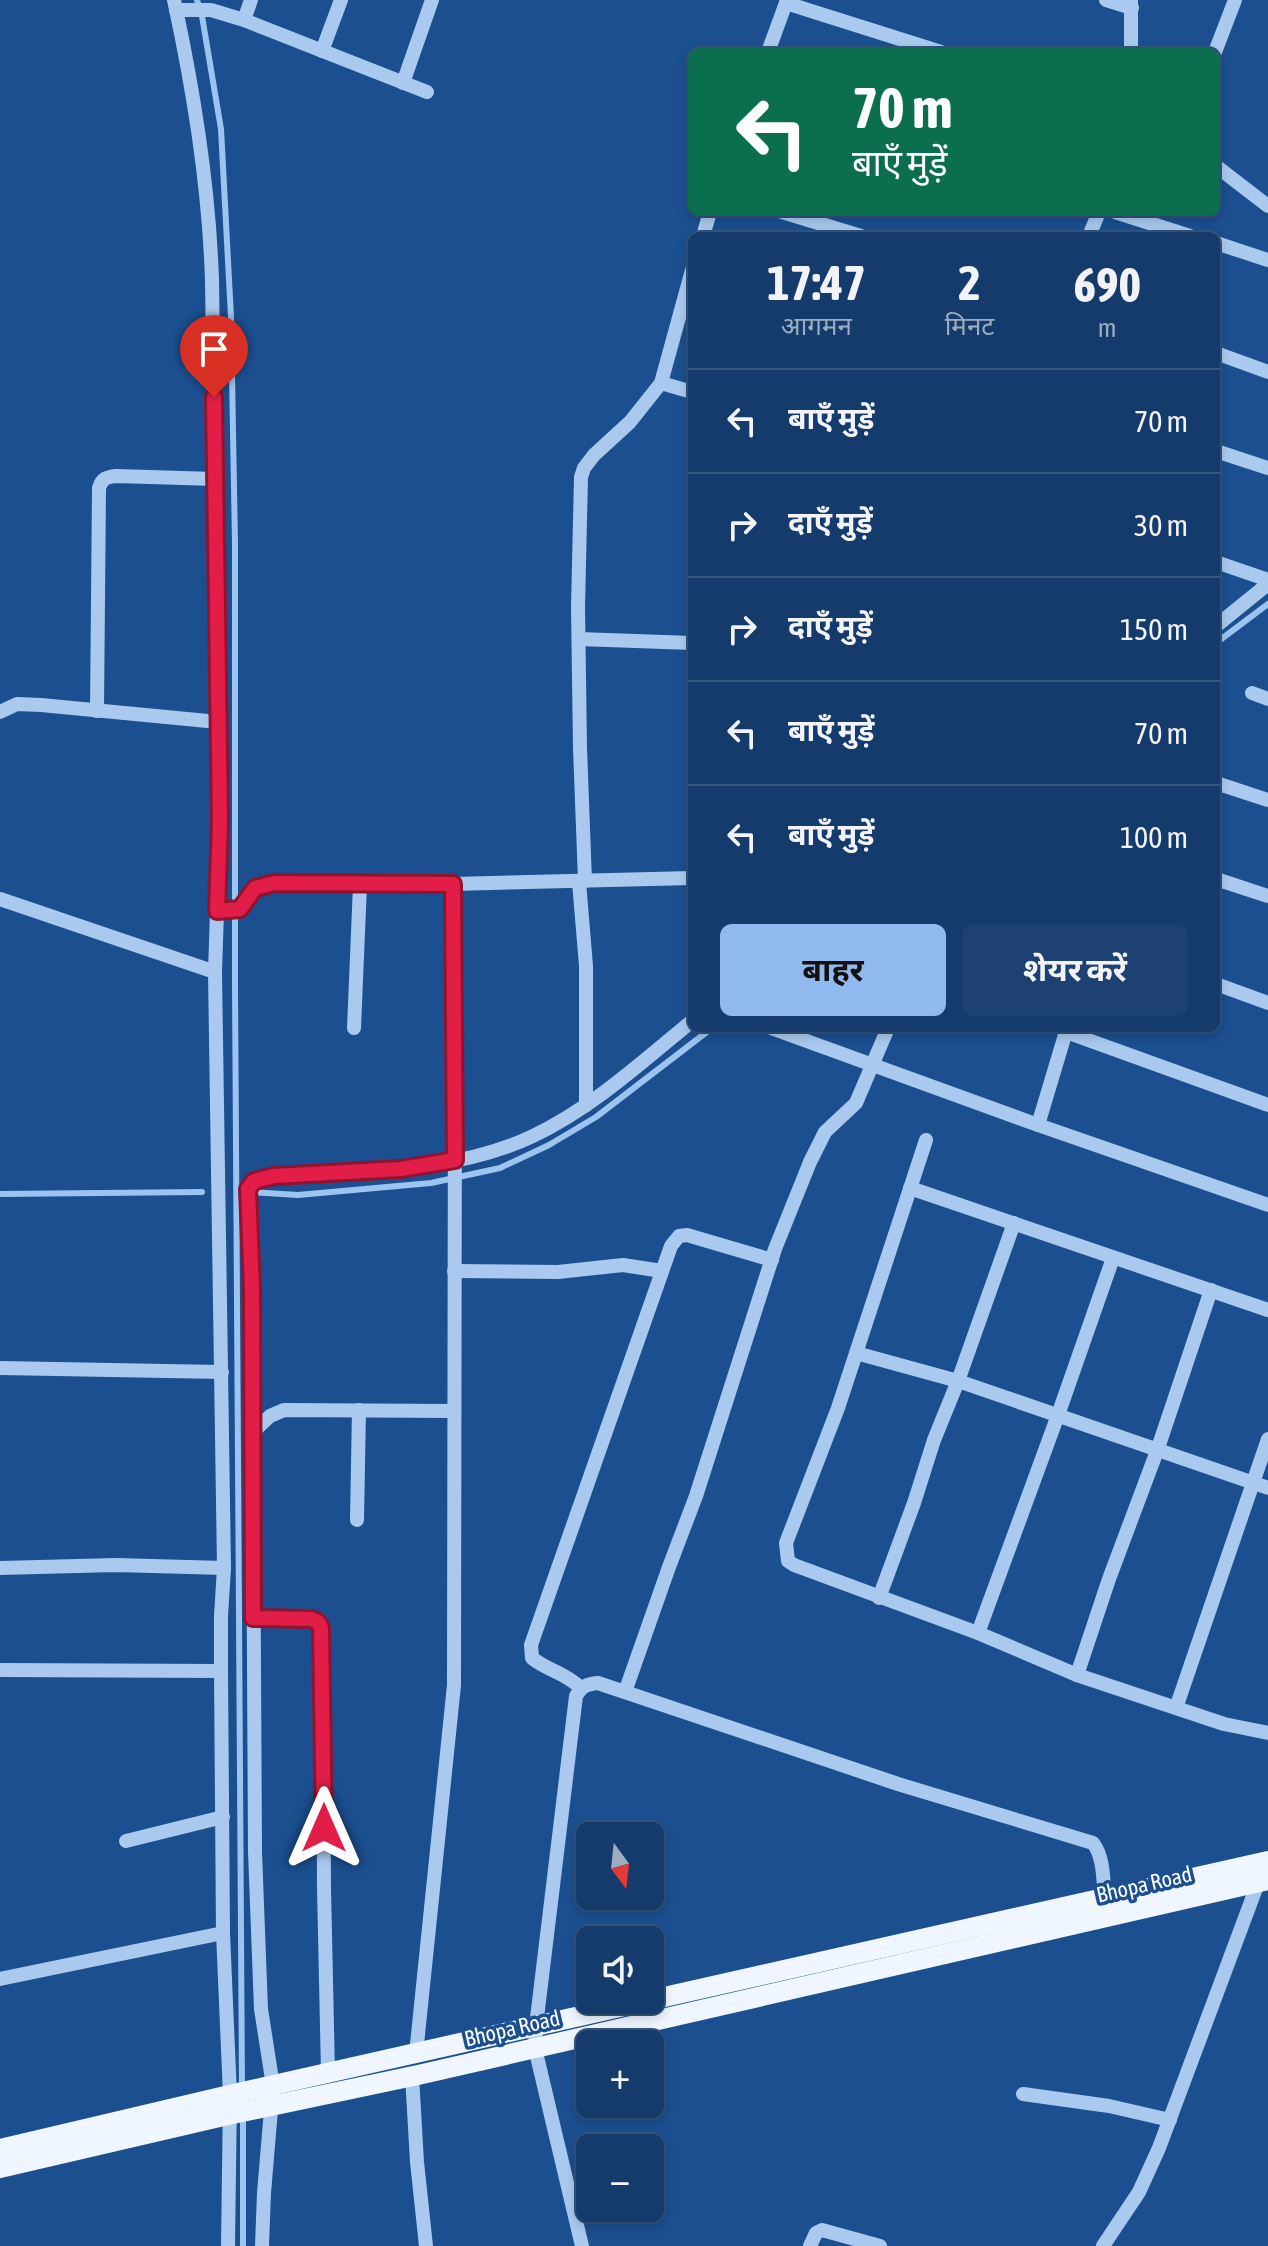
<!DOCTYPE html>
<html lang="hi">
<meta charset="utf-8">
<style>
body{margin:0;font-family:"Asap Condensed","Noto Sans Devanagari",sans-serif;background:#1d4271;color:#f1f3f6;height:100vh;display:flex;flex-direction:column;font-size:30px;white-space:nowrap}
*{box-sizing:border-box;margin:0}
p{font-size:26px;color:#9dadc1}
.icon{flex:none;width:44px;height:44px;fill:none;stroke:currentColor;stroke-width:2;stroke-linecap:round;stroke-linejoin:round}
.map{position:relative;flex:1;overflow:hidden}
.sheet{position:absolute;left:688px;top:232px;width:532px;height:800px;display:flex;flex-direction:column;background:#143b6b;border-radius:12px;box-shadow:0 4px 12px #0003,0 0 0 2px #33557e}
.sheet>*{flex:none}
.top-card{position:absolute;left:688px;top:48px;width:532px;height:168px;border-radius:12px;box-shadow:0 4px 12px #0003,0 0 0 2px #33557e;background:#0b6e4f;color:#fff;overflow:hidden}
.needle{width:52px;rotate:165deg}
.controls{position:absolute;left:576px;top:1822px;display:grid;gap:16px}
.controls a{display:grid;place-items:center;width:88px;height:88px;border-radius:12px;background:#143b6b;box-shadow:0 4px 12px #0003,0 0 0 2px #33557e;font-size:40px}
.pin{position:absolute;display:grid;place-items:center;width:68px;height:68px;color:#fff;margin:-82px -34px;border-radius:50% 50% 50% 0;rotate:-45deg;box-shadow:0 0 8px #0007}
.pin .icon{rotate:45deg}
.me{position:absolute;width:88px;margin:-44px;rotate:0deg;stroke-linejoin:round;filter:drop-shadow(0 0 6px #0008)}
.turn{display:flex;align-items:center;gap:28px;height:168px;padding:0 32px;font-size:36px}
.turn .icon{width:104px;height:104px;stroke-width:2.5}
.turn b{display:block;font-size:56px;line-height:68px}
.eta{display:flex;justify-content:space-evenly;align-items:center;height:136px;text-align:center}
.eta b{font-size:48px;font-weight:700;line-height:56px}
.button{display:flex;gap:16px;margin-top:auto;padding:16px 32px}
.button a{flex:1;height:92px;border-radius:12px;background:#90b9f0;color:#111;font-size:32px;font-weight:700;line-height:92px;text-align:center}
.button a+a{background:#1d4271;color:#f1f3f6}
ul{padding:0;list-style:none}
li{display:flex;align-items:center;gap:24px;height:104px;padding:0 32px;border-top:2px solid #33557e}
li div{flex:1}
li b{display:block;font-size:30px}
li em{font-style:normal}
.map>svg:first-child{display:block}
</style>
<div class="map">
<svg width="1268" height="2246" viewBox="0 0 1268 2246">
<rect width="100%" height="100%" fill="#1b4f8f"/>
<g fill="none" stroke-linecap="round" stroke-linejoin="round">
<!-- stream -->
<g stroke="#9cc4f0" stroke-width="6">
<path d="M197 0 202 16 221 129 231 317 235 544V987L242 2090"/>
<path d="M1216 643 1268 604"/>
<path d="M249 1192 298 1195 431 1183 500 1168 549 1145 596 1117 712 1028"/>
<path d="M0 1194 202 1192"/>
<path d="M243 2117V2246"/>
</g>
<!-- minor -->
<g stroke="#a9c9ee" stroke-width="14">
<path d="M174 0C194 92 209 186 212 280L220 821 215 972 224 1568 221 1616V1671L223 1933 230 2095 228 2246"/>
<path d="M1106 0 1132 8"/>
<path d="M786 3 941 52"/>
<path d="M176 10H211L244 20 427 92"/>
<path d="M244 20 251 0"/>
<path d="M322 51 341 0"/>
<path d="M768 52 787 0"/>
<path d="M1131 52V0"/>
<path d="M1215 52 1235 0"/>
<path d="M403 83 432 0"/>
<path d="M1216 166 1268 206"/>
<path d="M782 212 861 236"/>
<path d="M1115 212 1190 236"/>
<path d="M703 236 710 212"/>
<path d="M1089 236 1099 212"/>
<path d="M1216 243 1268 260"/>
<path d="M1216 353 1268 372"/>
<path d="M661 383 692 392"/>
<path d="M1216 451 1268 468"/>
<path d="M1216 562 1268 580"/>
<path d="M1216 626 1268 584"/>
<path d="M579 639 692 643"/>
<path d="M1252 693 1268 699"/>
<path d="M97 711 99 488C102 478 107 477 116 476L215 479"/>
<path d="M0 712 17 704 41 705 218 722"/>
<path d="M1216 783 1268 800"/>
<path d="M1216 879 1268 896"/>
<path d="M585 881 580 748 578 607 581 477 584 468 594 455 630 422 661 383 692 270"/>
<path d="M579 882 586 966V1105"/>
<path d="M0 899 215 972"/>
<path d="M217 911 240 909 255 888 275 883 453 884 692 878"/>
<path d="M1216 984 1268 1003"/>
<path d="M354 1028 360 885"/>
<path d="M771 1028 1038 1125 1268 1205"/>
<path d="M1066 1032 1268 1105"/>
<path d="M1038 1125 1067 1028"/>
<path d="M926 1140 838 1408 786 1543 788 1561 794 1565 978 1633 1077 1675 1224 1724 1268 1733"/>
<path d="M910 1188 1268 1310"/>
<path d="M454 1271 558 1272 623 1265 662 1271"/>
<path d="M856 1353 958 1381 1268 1488"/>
<path d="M0 1368 222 1372"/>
<path d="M252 1433 270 1416 284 1410 454 1411"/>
<path d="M357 1520 359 1410"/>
<path d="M0 1568 116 1565 224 1568"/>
<path d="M879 1598 914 1503 934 1440 958 1381 1014 1223"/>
<path d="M253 1618 311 1619 318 1622 323 1636 324 1888 328 2073"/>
<path d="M978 1633 1058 1415 1113 1258"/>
<path d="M0 1670 221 1671"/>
<path d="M1077 1675 1109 1579 1157 1451 1211 1290"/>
<path d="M581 1688C563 1671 548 1671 532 1658L531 1645 671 1246 679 1236 687 1235 772 1260"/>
<path d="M625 1692 669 1567 696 1496 775 1249 810 1162 825 1132 856 1103 888 1028"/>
<path d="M1176 1708 1268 1439"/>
<path d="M126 1841 223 1817"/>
<path d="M0 1979 223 1933"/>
<path d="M416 2054 454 1685 455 1056 453 884"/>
<path d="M412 2076 417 2162 426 2246"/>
<path d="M1023 2094 1109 2106 1170 2120"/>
<path d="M262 2246 264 2193 273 2086 261 2009 255 1852 252 1289 248 1189 254 1181 274 1176C360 1170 453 1174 533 1136 592 1108 642 1062 692 1021"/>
<path d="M582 2246 535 2048 536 2026 576 1696C582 1686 587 1684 598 1683L898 1784 1093 1843C1104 1857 1103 1880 1105 1898"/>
<path d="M810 2246 816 2233 822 2230 880 2246"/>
<path d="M1103 2246 1139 2192 1159 2148 1258 1883"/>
</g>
<!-- major -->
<g stroke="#f0f6ff" stroke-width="20">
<path d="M0 2149 238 2093 1268 1861"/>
<path d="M0 2168 228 2115 418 2075 1268 1880"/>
</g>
</g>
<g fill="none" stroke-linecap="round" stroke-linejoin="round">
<defs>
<path id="route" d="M214 397 220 821 217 911 240 909 255 888 275 883 453 884 455 1160 401 1169 274 1176 254 1181 248 1189 252 1289 253 1618 311 1619 318 1622 321 1628 324 1828"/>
</defs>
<!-- route casing -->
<use href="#route" stroke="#92132f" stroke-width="20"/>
<!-- route -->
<use href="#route" stroke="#e11d48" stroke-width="14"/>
</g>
<g text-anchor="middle" stroke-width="7" stroke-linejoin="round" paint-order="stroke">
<!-- street labels -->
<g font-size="22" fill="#fff" stroke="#1b4f8f">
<text transform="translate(1144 1884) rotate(-13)" y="8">Bhopa Road</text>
<text transform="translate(512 2028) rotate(-13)" y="8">Bhopa Road</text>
</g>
</g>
</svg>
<div class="controls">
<a><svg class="needle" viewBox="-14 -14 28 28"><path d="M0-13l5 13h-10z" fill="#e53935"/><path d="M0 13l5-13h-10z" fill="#9dadc1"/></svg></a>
<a><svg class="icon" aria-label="sound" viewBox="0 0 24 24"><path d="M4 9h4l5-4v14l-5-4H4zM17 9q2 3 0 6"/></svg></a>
<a>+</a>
<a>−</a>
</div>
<div class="pin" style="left:214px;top:397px;background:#d93025"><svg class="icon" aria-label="arrive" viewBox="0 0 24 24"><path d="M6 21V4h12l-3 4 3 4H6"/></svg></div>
<svg class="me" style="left:324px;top:1828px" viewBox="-20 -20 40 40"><path d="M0-17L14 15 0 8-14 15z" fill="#e11d48" stroke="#fff" stroke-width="4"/></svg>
<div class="top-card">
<div class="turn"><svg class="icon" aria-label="left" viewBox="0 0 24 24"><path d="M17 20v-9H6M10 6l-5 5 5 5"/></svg><div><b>70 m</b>बाएँ मुड़ें</div></div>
</div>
<section class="sheet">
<div class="eta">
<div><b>17:47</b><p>आगमन</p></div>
<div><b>2</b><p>मिनट</p></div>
<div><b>690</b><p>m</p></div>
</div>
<ul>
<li><svg class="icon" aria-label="left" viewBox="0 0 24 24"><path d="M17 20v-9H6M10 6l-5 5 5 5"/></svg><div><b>बाएँ मुड़ें</b></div><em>70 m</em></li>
<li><svg class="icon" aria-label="right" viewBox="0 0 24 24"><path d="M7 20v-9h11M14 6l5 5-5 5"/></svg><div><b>दाएँ मुड़ें</b></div><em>30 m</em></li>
<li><svg class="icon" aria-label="right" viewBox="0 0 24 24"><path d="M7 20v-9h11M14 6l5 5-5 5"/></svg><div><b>दाएँ मुड़ें</b></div><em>150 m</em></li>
<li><svg class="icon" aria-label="left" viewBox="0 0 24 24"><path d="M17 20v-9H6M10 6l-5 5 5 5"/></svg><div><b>बाएँ मुड़ें</b></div><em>70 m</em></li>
<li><svg class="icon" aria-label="left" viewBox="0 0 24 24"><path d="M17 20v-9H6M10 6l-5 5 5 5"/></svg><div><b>बाएँ मुड़ें</b></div><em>100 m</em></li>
</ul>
<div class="button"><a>बाहर</a><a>शेयर करें</a></div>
</section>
</div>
